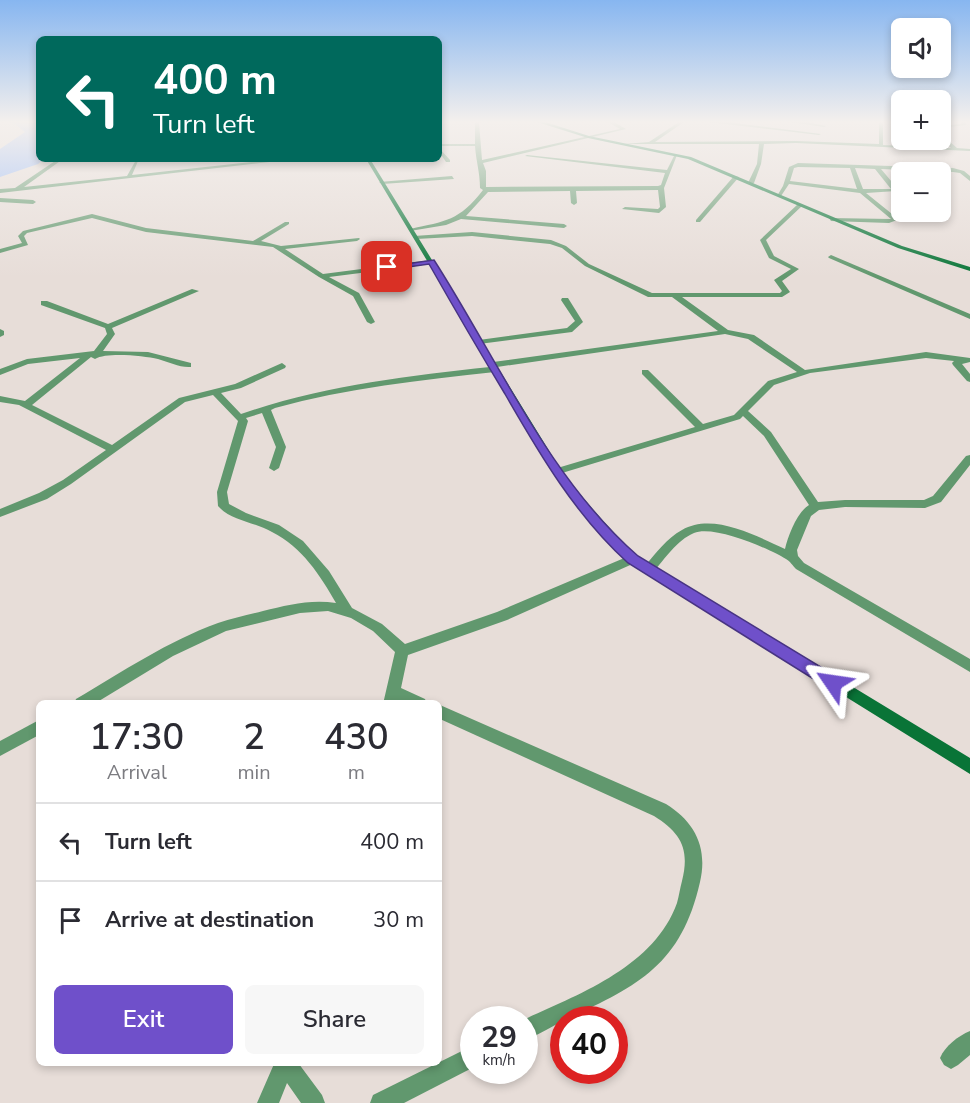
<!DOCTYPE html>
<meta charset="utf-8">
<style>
body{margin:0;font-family:"Nunito Sans",sans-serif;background:#f7f7f7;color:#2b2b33;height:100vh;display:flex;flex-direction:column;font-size:22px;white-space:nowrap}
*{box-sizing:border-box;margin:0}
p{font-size:20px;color:#7c7c81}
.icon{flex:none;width:33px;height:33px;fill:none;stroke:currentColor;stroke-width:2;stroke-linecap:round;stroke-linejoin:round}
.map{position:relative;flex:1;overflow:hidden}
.sheet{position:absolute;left:36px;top:700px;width:406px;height:366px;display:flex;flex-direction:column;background:#fff;border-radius:9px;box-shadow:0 3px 9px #0003}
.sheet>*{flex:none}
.top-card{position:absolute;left:36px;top:36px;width:406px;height:126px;border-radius:9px;box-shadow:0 3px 9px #0003;background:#00695c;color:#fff;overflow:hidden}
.fabs{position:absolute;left:891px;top:18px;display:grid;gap:12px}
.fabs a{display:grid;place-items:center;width:60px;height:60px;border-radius:9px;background:#fff;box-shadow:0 3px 9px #0003;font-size:30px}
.speed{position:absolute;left:460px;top:1006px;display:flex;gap:12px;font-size:30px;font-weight:700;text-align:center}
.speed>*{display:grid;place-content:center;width:78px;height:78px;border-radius:50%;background:#fff;box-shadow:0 3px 9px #0003;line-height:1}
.speed small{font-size:15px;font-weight:400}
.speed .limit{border:9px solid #d22;background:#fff;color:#111}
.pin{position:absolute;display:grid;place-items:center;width:51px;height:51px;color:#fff;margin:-26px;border-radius:12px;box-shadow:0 3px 9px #0006}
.me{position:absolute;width:66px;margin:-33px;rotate:302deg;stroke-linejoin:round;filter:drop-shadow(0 0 4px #0008)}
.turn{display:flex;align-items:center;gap:21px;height:126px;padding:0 18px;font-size:27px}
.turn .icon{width:78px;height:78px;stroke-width:2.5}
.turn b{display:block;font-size:42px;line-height:51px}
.eta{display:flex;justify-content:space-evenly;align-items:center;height:102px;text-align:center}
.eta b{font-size:36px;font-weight:600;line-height:42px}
.action{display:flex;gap:12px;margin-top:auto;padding:12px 18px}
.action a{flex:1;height:69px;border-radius:9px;background:#6f50ca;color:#fff;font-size:24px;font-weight:600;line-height:69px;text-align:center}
.action a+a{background:#f7f7f7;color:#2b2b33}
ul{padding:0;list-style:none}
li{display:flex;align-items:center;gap:18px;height:78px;padding:0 18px;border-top:2px solid #e1e1e2}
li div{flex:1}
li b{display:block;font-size:22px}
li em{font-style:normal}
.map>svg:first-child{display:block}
</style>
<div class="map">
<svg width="970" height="1103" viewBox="0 0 970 1103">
<rect width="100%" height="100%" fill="#e7ddd8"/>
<!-- water -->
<path fill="#95b9fb" d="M8 122 39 123V159H44L38 164 0 177V149L25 132 15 124Z"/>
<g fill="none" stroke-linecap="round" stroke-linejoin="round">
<!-- street -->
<g fill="#61986e" fill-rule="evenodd">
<path d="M475 122H479L482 160 620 129 608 122H614L626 129 483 163 486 171V187L658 186 661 185 665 173 525 156 527 155 667 170 675 154 677 155 664 188 666 207 659 213 622 209 625 207 658 209 660 207 658 190 576 191 577 203 574 205 571 203 570 191 488 192 466 216 564 224 567 226 564 228 461 219 446 225 410 231V229C446 221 459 221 483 190L480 188C480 172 476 161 475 146H440V144H475Z"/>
<path d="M679 122H684L655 142 796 141 879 144V122H883V145L951 148 940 137V133L957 148 970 149V151L796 143 764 144 761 164 754 183 751 185 748 183 757 164 759 144H624L649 142Z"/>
<path d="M708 122H726L821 134 819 135Z"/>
<path d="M790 122H806L826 126 824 127Z"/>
<path d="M961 122H965L966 125 940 128V126L962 124Z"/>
<path d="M440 149 450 160V162H446L440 153Z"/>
<path d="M58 159H63L24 187 127 176 136 160 138 161 132 175 280 159H296L0 193V189L15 188Z"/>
<path d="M798 163 953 168 964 171 970 176V181L960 173 953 172 881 169 897 188 896 191 866 193 897 218V220L889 223 831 221 829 218 891 219 860 193 789 184 781 196H777L783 186 789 167ZM798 167 850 168 857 189 790 181 794 168ZM855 168 875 169 891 189H863Z"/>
<path d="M452 176 454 179 382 184 379 182Z"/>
<path d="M734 176 739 177 700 222H696V220Z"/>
<path d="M0 198 33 200 36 202 33 204 0 202Z"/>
<path d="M798 204 803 205 766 240 774 256 799 269 782 281 790 292 782 297H682L728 330 754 335 805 370 926 352 970 358V362L962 364 970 374V382L967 381 953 365 952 363 954 361 926 358 810 373 774 385 748 411 771 432 818 502 845 500H924L933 496 966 456 970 455V465L941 502 925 508 845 507 819 510 811 516 797 550 798 556 804 563 970 659V672L796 569C793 566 790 561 786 559 768 548 714 525 694 533 677 540 665 559 653 572H645L643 569 645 566C656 553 667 538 682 530 713 512 756 536 785 549 788 536 797 512 809 505L764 436 743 416 740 419 562 473H554L553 471 554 469 695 427 642 374V370H648L703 424 734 415 768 381 797 372 748 339 725 334 497 367 499 369 495 372C421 380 347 388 275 408L271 410 286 447 279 468 274 471 269 468 276 447 262 413 246 418 248 421 227 492 229 504 246 513 279 525 303 541 329 571 352 608 382 624 405 644 497 612 629 556H637L639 559 637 562 507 620 408 655 401 688 425 699 427 704H404L398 700 397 704H383L395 652 373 631 351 618 328 611 300 613 226 631 173 656 94 704H74L76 699C122 672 168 641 218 623 233 618 248 615 263 611 287 605 311 599 336 603 320 575 302 547 272 532 255 522 231 521 218 506L217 492 238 421 213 395 185 402 71 484 47 499 0 517V509L39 493 63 480 106 450 19 405 0 402V396L25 401 80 358 28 364 0 375V369L27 359 94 351 107 334 105 328 41 305V301H47L108 324 192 289 199 291 112 328 115 334 103 351 148 352 191 363V367C180 368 169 362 158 359 144 356 107 352 95 359L91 357 32 405 112 445 179 398 235 384 282 363 286 366 285 368 241 388 221 393 241 414C322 386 406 376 490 367L489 365 493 362 718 331 672 297H648L585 266 562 248 550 244 472 236 416 239 413 237 414 236 472 232 551 240 566 246 589 264 652 293H780L782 291 774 280 791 269 769 258 760 240Z"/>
<path d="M92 214 146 228 253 241 285 222H289V224L261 241 281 246 359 238 360 239 357 241 285 249 323 274 431 260 434 262 431 264 329 277 359 293 375 322 371 324 367 322 353 296 319 277 273 247 146 232 92 218 27 233 24 236 28 245 0 253V249L22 243 18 236 23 231Z"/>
<path d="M831 255 970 314V319L829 258 828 257Z"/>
<path d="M562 298H568L583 322 572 332 479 344 475 342 479 340 567 328 575 321 561 300Z"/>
<path d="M0 329 4 331V335L0 337Z"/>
<path d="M440 705 666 804C695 822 708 848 700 882 681 966 637 986 565 1020 554 1025 539 1035 525 1040V1020H523C579 994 654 967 677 903 679 896 680 888 682 881 690 849 681 833 654 816L440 719Z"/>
<path d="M39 720V735L0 756V741Z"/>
<path d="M970 1031V1055L958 1065 951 1069 944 1065 940 1058C945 1046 958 1036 970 1031Z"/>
<path d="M474 1045V1067L404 1103H370L373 1095Z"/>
<path d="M274 1064H299L322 1095 325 1103H301L287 1083 279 1103H257Z"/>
</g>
<!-- secondary -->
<g fill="#097437" fill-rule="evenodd">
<path d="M537 122H545L589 136 691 157 902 246 970 267V271L898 248 688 159 588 138Z"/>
<path d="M366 159H370L559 467C583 499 608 528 637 556L970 758V774L629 562C565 501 527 430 483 354 444 289 405 224 366 159Z"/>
</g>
</g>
<!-- sky -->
<linearGradient id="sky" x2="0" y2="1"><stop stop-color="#87b6f0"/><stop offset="0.44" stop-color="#f4f0ed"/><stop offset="1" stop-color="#f4f0ed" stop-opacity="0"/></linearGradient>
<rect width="970" height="277" fill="url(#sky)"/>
<!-- route -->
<path fill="#6f50ca" stroke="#483483" stroke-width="1.5" d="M434 260C497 358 549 479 638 556L839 678 842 683 839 688H828L628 563C576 516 540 455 505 394 479 351 454 308 429 264L387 270 383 267Z"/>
</svg>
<div class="fabs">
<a><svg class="icon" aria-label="sound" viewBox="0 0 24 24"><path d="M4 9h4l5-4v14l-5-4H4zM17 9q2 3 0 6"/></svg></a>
<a>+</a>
<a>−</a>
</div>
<div class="speed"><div>29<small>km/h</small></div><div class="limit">40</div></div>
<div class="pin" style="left:387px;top:267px;background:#d93025"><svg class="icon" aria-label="arrive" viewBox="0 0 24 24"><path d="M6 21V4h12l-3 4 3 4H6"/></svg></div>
<svg class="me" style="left:833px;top:683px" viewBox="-20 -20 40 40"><path d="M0-17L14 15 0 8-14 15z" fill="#6f50ca" stroke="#fff" stroke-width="4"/></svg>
<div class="top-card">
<div class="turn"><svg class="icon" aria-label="left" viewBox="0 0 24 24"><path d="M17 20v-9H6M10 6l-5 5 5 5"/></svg><div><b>400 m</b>Turn left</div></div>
</div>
<section class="sheet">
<div class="eta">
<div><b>17:30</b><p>Arrival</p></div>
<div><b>2</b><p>min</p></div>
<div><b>430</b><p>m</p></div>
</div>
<ul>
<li><svg class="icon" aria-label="left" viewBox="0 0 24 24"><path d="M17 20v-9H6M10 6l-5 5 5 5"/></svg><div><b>Turn left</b></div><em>400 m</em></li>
<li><svg class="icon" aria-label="arrive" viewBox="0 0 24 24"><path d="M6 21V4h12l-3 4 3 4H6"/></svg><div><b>Arrive at destination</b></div><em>30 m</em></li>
</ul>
<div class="action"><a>Exit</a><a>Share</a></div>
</section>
</div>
